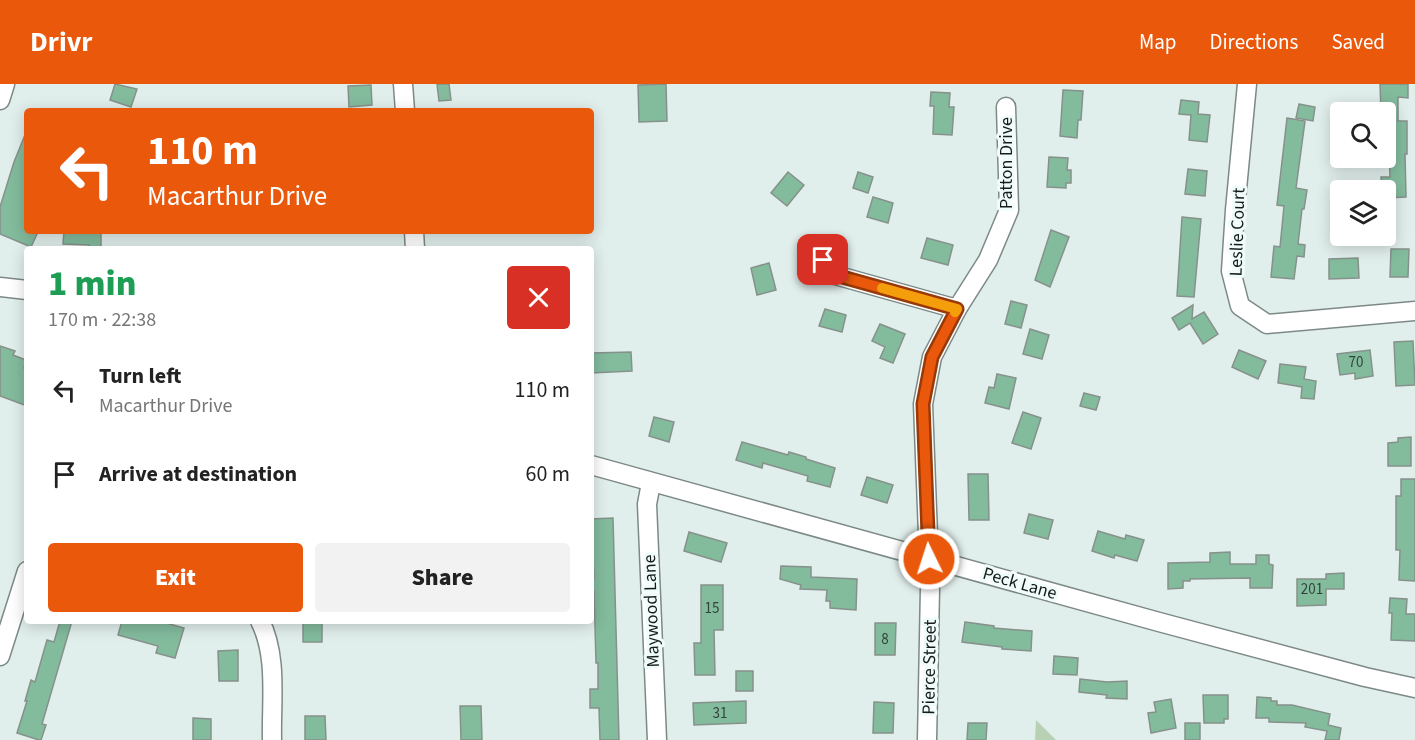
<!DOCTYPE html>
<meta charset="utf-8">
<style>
body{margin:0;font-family:"Source Sans 3",sans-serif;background:#f2f2f2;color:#222;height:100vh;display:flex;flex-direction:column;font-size:22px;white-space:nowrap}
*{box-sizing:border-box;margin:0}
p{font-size:20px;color:#767676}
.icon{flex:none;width:33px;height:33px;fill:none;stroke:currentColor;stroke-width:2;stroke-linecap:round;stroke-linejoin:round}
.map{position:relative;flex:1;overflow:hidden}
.side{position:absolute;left:24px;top:162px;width:570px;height:378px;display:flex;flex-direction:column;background:#fff;border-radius:6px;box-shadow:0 3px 15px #0003}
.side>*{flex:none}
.top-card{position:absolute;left:24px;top:24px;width:570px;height:126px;border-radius:6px;box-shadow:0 3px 15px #0003;background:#ea580c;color:#fff;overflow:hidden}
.fabs{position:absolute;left:1330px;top:18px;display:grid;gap:12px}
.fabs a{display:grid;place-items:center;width:66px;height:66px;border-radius:6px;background:#fff;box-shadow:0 3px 15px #0003;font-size:30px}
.pin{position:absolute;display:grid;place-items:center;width:51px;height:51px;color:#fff;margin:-26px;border-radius:12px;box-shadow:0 3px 9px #0006}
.me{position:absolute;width:66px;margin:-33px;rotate:356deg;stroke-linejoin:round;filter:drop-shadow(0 0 4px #0008)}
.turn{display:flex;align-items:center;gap:21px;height:126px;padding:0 24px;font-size:27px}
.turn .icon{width:78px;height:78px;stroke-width:2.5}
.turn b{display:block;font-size:42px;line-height:51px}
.round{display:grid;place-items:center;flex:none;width:63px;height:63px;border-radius:6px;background:#f2f2f2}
.head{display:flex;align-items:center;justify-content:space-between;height:102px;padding:0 24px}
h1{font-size:36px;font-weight:800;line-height:45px;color:#1e9e55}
.primary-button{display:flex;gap:12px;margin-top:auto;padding:12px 24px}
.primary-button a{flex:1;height:69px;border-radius:6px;background:#ea580c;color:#fff;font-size:24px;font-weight:800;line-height:69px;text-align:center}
.primary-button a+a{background:#f2f2f2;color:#222}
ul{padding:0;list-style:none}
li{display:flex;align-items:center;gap:18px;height:84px;padding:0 24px}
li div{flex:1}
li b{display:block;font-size:22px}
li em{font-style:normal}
header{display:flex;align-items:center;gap:36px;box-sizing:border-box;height:84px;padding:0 30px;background:#ea580c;color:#fff}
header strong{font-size:28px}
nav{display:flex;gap:33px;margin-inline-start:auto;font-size:21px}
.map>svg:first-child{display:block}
</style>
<header>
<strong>Drivr</strong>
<nav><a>Map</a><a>Directions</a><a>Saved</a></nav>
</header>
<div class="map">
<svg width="1415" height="656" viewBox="0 0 1415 656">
<rect width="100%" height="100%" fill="#e1efec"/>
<!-- green -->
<path fill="#b8d0b4" d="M1036 636 1056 656H1035Z"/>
<!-- building -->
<g fill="#83bb9d" stroke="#87918b" stroke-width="1.5">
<path d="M115 0 137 5 131 23 110 16Z"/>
<path d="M437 0H449L451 16 439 17Z"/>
<path d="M666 0 667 37 639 38 638 1Z"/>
<path d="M1380 0H1408V14L1398 13V37H1407V70H1405L1406 113 1386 114V106H1382L1381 93H1390L1389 69H1387V39L1386 28H1381Z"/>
<path d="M371 1 372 21 349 23 348 2Z"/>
<path d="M1063 6 1083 7 1081 36H1078L1077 54 1060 52Z"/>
<path d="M931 8 950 9 949 23H954L952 51 933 50 934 22H930Z"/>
<path d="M1181 16 1199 18 1198 30 1210 31 1207 58 1189 56 1191 31 1179 30Z"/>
<path d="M1299 20 1315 23 1313 37 1296 34Z"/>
<path d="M1287 34 1305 37 1296 104 1307 106 1304 125H1302L1298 160 1305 161 1304 173 1297 172 1294 195 1271 193 1274 162 1280 163 1284 122 1277 121Z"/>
<path d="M27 46V147L38 148 31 163 0 150V123L14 78Z"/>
<path d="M1049 73 1068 74 1067 86H1071V99H1066V104L1047 103Z"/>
<path d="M1188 85 1207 87 1205 112 1185 110Z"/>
<path d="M788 88 804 101 787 122 771 109Z"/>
<path d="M858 88 873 93 868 109 853 104Z"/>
<path d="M873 113 893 119 888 139 867 133Z"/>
<path d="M1182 133 1201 135 1194 213 1177 212Z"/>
<path d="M1051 146 1069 153 1050 203 1035 196Z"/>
<path d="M64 147 101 148V165H90L89 161 63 160Z"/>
<path d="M927 154 953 161 948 181 921 174Z"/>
<path d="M1391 165H1409L1408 193H1390Z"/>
<path d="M1358 174 1359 194 1329 195V175Z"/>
<path d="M769 179 776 206 757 211 751 184Z"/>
<path d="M1011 217 1027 221 1021 244 1005 240Z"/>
<path d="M1193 221 1192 235 1204 228 1218 250 1203 260 1190 239 1179 246 1172 234Z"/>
<path d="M825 225 846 231 842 248 819 242Z"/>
<path d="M880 240 905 250 893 279 880 274 885 263 872 257Z"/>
<path d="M1030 245 1049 251 1042 275 1023 270Z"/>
<path d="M1413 257 1415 301 1396 302 1394 258Z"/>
<path d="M0 262 15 267 13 271 26 276 24 284 27 285V322L0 312Z"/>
<path d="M1239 266 1266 277 1258 295 1232 283Z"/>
<path d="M1370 266 1373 292 1355 295V289L1340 291 1337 270Z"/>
<path d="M631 268 632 287 591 289V269Z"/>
<path d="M1280 280 1306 283 1304 295 1316 297 1314 315 1301 314 1302 303 1278 299Z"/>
<path d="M997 290 1016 294 1009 325 985 319 989 303 994 304Z"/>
<path d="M1084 309 1100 313 1096 326 1080 322Z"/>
<path d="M1023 328 1041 334 1031 365 1012 359Z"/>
<path d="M654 333 674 338 669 358 649 352Z"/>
<path d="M1411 353V382H1388V359L1398 358V354Z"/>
<path d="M742 358 788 371 789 368 806 373V375L835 384 830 403 807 397 808 392 763 379 762 384 736 376Z"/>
<path d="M968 390H988L989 436H969Z"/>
<path d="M867 393 893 401 887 419 861 411Z"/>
<path d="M1401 395H1415V497L1399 496 1400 466H1396V412H1401Z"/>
<path d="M1029 430 1053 436 1048 455 1024 449Z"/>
<path d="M613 434 619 656H600L599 624H590V605H598V579H596L594 507H591V494H594L591 435Z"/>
<path d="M1098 447 1125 455 1126 451 1144 456 1137 477 1115 471 1114 474 1092 467Z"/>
<path d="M689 448 727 459 721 478 684 467Z"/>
<path d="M1230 468V480H1256V471H1269V480L1273 481 1272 504H1250V494L1190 495V497H1183V504L1168 505V479L1210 478V469Z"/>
<path d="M781 482 811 483V493L857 495 856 526 830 524V517H826L827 506 800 505 801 501 780 495Z"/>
<path d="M1344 489V505H1326V521L1297 522V495H1326V490Z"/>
<path d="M701 501H723V546H714L715 591H695L694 559H701Z"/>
<path d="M1390 514 1407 515 1406 530H1415V557L1391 556 1392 529H1389Z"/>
<path d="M60 537H72L42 640 46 641 41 656H39L17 649 27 617H25L31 596 35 598 47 556 54 558Z"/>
<path d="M122 537H159L184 544 175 574 156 569 158 562 118 551Z"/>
<rect x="303" y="537" width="19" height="21"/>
<path d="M965 538 994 542V544L1032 547 1031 567 1002 565V563L962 558Z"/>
<path d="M875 539H896L895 571H875Z"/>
<path d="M238 566V597H219L218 567Z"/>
<path d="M1054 572 1078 574 1077 591 1053 590Z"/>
<rect x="736" y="587" width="17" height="20"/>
<path d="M1080 595 1107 598 1127 597V615L1106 614 1107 611 1079 608Z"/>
<path d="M1203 611H1228V635H1224V639H1204Z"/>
<path d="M1257 613 1271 614V617H1277V621H1292L1330 630 1328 641 1341 644 1339 656H1325L1327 647 1305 643 1306 639 1269 638V634H1256Z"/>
<path d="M1171 615 1176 644 1151 649 1148 629 1156 628 1154 618Z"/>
<path d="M746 617V639L694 641 693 619Z"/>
<path d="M874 618 894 619 893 649H873Z"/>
<path d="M460 622H481L482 656H461Z"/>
<path d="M305 632H325L326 656H305Z"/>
<path d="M193 634 211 635V656H193Z"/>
<path d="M968 639H987L986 656H967Z"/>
<rect x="1185" y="639" width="15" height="17"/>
</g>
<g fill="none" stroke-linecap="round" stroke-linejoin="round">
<defs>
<g id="minor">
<path d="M403 0 405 27"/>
<path d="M1247 0 1235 126 1231 187 1240 222 1267 240 1415 227"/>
<path d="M0 16 5 0"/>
<path d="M414 147 415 165"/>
<path d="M819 164 828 189 957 225"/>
<path d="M0 203 27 206"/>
<path d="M591 381 1159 538 1365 593 1415 604"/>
<path d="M651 399 647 420 657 656"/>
<path d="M260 537C278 572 271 618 272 656"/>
<path d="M0 572 27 487"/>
<path d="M927 656 930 504 923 320 932 273 957 225 988 176 1009 126 1006 23"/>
</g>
</defs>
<!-- minor casing -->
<use href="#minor" stroke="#7d8987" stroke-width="21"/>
<!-- minor -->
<use href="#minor" stroke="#fff" stroke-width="18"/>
</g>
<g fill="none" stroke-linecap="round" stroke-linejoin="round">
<defs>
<path id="route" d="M823 176 828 189 957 225 932 273 923 320 929 475"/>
</defs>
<!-- route casing -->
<use href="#route" stroke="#983908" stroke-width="15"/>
<!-- route -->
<use href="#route" stroke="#ea580c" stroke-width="10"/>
<!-- slow -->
<path stroke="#f59e0b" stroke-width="10" d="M882 204 957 225 955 228"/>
</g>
<g text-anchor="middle" stroke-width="6" stroke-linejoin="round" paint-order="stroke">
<!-- number labels -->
<g font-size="15" fill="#31433b">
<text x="1356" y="283">70</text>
<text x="1312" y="510">201</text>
<text x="712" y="529">15</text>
<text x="885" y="560">8</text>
<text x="720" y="634">31</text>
</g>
<!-- street labels -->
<g font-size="18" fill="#161b1a" stroke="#effcf9">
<text transform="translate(1006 79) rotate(-90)" y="6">Patton Drive</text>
<text transform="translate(1237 148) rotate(-88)" y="6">Leslie Court</text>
<text transform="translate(1020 499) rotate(16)" y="6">Peck Lane</text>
<text transform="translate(651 527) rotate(-92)" y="6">Maywood Lane</text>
<text transform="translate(929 583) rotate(-89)" y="6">Pierce Street</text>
</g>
</g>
</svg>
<div class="fabs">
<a><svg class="icon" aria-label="search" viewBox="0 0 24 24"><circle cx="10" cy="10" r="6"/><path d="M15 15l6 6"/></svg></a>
<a><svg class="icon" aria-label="layers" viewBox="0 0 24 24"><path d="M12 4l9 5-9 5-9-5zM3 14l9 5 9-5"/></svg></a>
</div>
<div class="pin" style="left:823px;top:176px;background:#d93025"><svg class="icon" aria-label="arrive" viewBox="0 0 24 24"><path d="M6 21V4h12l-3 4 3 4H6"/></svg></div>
<svg class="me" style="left:929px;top:475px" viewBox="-20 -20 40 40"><circle r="17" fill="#ea580c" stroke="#fff" stroke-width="3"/><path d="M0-11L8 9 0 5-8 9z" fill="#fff"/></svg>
<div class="top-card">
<div class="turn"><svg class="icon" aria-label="left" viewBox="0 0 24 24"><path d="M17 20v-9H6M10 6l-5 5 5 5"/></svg><div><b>110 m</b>Macarthur Drive</div></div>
</div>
<section class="side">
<div class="head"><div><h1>1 min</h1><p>170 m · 22:38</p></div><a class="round" style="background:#d93025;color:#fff"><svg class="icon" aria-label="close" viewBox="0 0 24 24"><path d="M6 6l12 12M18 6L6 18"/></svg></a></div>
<ul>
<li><svg class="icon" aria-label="left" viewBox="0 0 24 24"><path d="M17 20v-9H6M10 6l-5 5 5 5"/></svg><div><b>Turn left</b><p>Macarthur Drive</p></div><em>110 m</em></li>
<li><svg class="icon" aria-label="arrive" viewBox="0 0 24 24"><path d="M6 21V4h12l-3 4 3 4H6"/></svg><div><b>Arrive at destination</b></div><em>60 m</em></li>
</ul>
<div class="primary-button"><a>Exit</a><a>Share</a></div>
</section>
</div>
